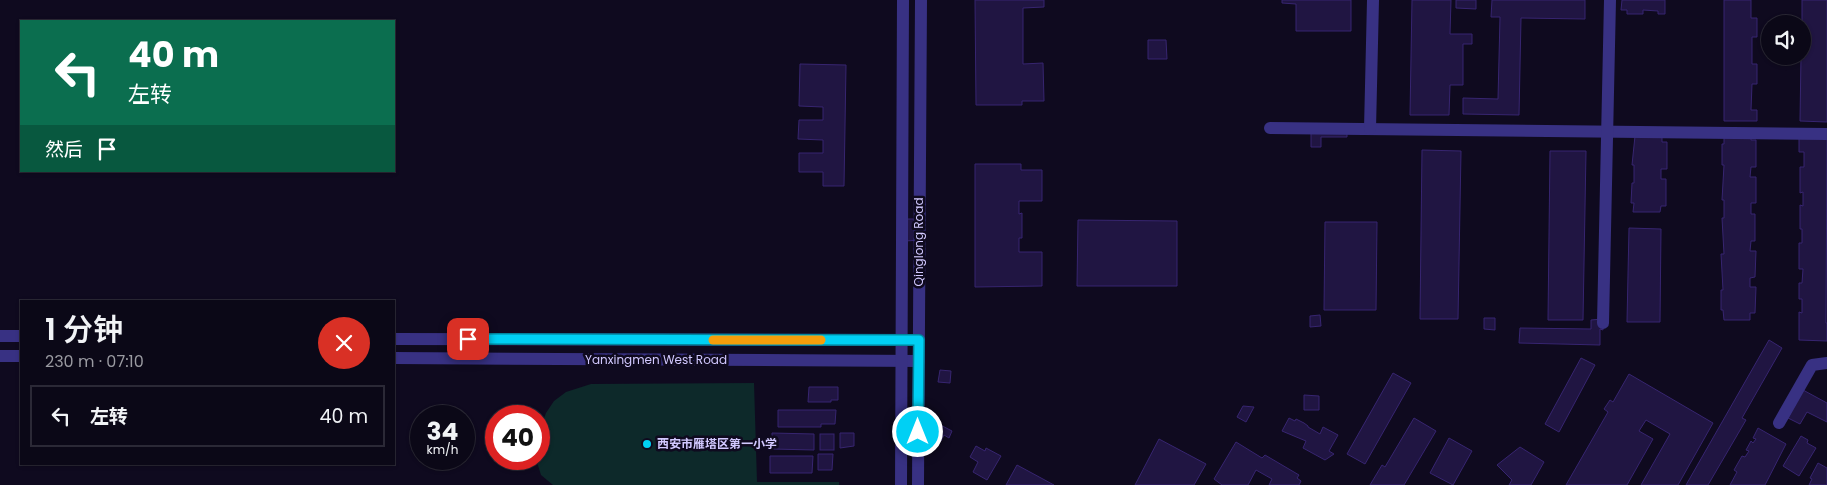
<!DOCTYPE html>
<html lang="zh">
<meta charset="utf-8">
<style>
body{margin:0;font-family:Poppins,"Noto Sans SC",sans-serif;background:#191624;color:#f1f3f6;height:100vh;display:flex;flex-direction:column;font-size:19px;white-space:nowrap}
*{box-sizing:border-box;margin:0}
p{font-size:16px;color:#9a9aa1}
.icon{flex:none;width:28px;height:28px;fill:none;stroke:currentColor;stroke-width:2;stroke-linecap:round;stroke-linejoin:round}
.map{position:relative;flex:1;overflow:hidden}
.details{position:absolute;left:20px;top:300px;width:375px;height:165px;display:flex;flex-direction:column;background:#0b0817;border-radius:0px;box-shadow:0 1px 4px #0004,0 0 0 1px #2b2936}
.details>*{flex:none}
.hud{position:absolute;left:20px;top:20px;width:375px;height:152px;border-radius:0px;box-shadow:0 1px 4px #0004,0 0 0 1px #2b2936;background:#0b6e4f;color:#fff;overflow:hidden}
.tools{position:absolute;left:1761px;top:15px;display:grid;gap:10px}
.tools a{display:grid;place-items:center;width:50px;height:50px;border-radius:50%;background:#0b0817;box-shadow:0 1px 4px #0004,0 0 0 1px #2b2936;font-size:25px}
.speed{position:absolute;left:410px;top:405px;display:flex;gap:10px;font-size:25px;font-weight:700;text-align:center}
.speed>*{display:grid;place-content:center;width:65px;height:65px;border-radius:50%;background:#0b0817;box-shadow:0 1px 4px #0004,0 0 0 1px #2b2936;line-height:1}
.speed small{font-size:12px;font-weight:400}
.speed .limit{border:8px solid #d22;background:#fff;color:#111}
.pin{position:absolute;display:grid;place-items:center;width:42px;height:42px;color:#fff;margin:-21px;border-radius:10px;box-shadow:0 2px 8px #0006}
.me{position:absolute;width:55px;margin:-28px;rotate:0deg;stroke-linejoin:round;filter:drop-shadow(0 0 4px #0008)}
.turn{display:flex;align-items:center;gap:18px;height:105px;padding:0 25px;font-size:22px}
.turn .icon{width:65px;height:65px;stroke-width:2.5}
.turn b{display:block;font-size:35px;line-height:42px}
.then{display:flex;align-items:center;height:48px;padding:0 25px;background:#0003;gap:10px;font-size:19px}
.round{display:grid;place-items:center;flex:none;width:52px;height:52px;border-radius:26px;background:#191624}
.head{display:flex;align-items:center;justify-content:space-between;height:85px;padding:0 25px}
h1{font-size:30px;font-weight:600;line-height:38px}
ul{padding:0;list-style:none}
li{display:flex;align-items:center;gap:15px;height:62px;margin:0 10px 8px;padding:0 15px;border:2px solid #2b2936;border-radius:0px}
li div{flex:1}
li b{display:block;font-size:19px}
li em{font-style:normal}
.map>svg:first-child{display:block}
</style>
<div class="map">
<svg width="1827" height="485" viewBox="0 0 1827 485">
<rect width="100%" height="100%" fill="#0f0a1f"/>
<!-- green -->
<path fill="#0d292a" d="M754 383 757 482H839V485H553L541 475 536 459H539V431L546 413 554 401 566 392 591 384Z"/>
<!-- building -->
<g fill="#201542" stroke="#372570">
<path d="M975 0H1044V7L1023 8V64L1043 63 1044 101H1022V105H976Z"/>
<path d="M1282 0H1351V31H1296V4L1282 3Z"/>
<path d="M1412 0H1451L1450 34H1472V44H1463V85H1450L1449 115H1410Z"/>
<path d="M1456 0H1476V9L1456 8Z"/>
<path d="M1492 0H1585V19L1521 18 1519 115 1463 114V98L1498 99 1500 17H1491Z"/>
<path d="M1622 0H1665V14H1658V11L1643 10V14H1627V10H1621Z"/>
<path d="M1724 0H1751V18H1757V37H1752V64H1757V84H1752L1751 110H1757V121H1724Z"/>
<path d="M1802 0H1827V122L1800 121 1801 56H1802Z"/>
<path d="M1148 40H1166L1167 59H1148Z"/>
<path d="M800 64 846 65 844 186H823V172H799V153H823V140L798 139 799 120H823V107L799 106Z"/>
<path d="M1311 128H1347V137H1321V147H1311Z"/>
<path d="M1724 134H1751V140H1756V167H1751L1750 177H1756V203H1751V214H1755V241H1751L1750 251H1756L1755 277 1750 278V287H1756L1755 313H1750V320H1724L1723 310H1721V290H1723L1721 254H1724L1722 218H1724V200H1722L1724 165H1722V144H1724Z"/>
<path d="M1635 136H1662V142H1667V169H1661V179H1666V206H1661L1660 212H1633L1634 203H1631L1632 183H1634V165H1632Z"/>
<path d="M1799 137H1827L1826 323H1827V341L1799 340V312L1802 313V299H1799V283H1802L1803 269H1799V243H1802V229H1800V205L1803 206V192L1800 193V167H1804V152H1799Z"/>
<path d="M1422 150 1461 151 1458 319H1420Z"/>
<path d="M1550 151H1586L1583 320H1548Z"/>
<path d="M975 164H1021V170H1042V201H1019V214L1022 213V238H1019V252H1042V286L975 287Z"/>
<path d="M904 219H920L921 240 905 241Z"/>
<path d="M1078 220 1177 221V286H1077Z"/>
<path d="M1325 222H1377L1376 310H1324Z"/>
<path d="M1629 228 1661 229 1660 322H1627Z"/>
<path d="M1320 315 1321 326 1310 327V316Z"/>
<path d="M1484 318H1495V330L1484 329Z"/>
<path d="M1602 319 1603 330 1600 329V345L1519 343 1520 328 1591 329V320Z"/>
<path d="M1769 340 1782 348 1742 418 1746 420 1708 485H1686Z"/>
<path d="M1581 358 1595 365 1559 432 1545 424Z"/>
<path d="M940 370 951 371 950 383 938 382Z"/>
<path d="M1393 373 1411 383 1365 464 1347 454Z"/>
<path d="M1629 374 1713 423 1678 485H1641L1670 434 1646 420 1639 431 1653 439 1627 485H1566L1608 412 1604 409 1610 400 1613 402Z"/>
<path d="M809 387H838V400H831V402H808Z"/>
<path d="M1803 390 1827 403V422L1807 412 1800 424 1788 418Z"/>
<path d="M1304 395 1319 396V410H1304Z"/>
<path d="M1243 406 1254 407 1246 422 1237 417Z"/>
<path d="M778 410H836L835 424H821V427H778Z"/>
<path d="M927 418 952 431 949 438 944 435 941 441 936 439 929 454 913 446Z"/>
<path d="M1289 418 1295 421 1296 419 1304 423 1308 426V427L1320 434 1323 427 1338 435 1329 451 1334 454 1325 460 1303 448 1306 441 1282 431Z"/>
<path d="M1414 418 1436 431 1404 485H1370L1382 465 1385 467Z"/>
<path d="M1758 428 1786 444 1765 485H1730L1737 472 1734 470 1742 456 1745 457 1749 451 1746 450 1751 441 1753 443 1756 439 1753 438Z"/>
<path d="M772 433 814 434V450L772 449Z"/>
<path d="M840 433H854V446L840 448Z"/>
<rect x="820" y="434" width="14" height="16"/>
<path d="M1801 436 1808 440 1807 443 1816 448 1799 476 1783 466Z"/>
<path d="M1449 438 1472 451 1453 485 1430 473Z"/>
<path d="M1159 439 1206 464 1194 485H1135Z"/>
<path d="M1236 442 1262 458 1265 455 1299 475 1297 478 1301 481 1299 485H1269L1272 479 1256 470 1248 485H1222L1214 479Z"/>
<path d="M976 446 985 451 986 448 1001 456 987 480 973 472 978 462 970 457Z"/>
<path d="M1520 447 1544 462 1531 485H1509L1512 480 1497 465Z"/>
<path d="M818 454H833L832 470H818Z"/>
<path d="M770 456H813L812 473H770Z"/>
<path d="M1818 463 1827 468V485H1809L1812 479 1810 478Z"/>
<path d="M1017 465 1054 485H1006Z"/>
</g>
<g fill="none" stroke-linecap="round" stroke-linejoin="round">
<!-- minor -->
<g stroke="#383183" stroke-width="12">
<path d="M1270 128 1827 134"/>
<path d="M1370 129 1373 0"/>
<path d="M1603 323 1610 0"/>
<path d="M0 336H21"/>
<path d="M394 339 919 340"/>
<path d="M0 356H21"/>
<path d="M394 358 919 361"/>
<path d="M1779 423 1812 365 1827 363"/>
<path d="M901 485 903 0"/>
<path d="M918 485 921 0"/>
</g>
</g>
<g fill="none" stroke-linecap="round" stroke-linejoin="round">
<defs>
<path id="route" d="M468 339 919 340 918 432"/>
</defs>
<!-- route casing -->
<use href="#route" stroke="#00879f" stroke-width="12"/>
<!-- route -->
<use href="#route" stroke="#00d0f4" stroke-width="9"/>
<!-- slow -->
<path stroke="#f59e0b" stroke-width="9" d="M713 340H821"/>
</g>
<!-- markers -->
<circle fill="#00d0f4" stroke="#0f0a1f" stroke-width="2" cx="647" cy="444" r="5"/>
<g text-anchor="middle" stroke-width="5" stroke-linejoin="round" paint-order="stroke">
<!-- street labels -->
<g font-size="12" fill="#d2c9ff" stroke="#0f0a1f">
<text transform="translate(919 242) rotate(-90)" y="4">Qinglong Road</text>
<text x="656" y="364">Yanxingmen West Road</text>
</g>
<!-- poi labels -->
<g font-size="12" font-weight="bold" fill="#d2c9ff" stroke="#0f0a1f" text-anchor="start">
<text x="657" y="448">西安市雁塔区第一小学</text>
</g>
</g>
</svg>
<div class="tools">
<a><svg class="icon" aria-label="sound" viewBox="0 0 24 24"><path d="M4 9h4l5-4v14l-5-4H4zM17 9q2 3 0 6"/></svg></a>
</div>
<div class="speed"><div>34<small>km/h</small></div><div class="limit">40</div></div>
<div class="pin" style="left:468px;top:339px;background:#d93025"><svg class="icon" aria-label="arrive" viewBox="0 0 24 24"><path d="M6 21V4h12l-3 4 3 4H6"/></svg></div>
<svg class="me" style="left:918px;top:432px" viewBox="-20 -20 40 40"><circle r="17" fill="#00d0f4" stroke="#fff" stroke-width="3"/><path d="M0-11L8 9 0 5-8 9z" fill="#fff"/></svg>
<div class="hud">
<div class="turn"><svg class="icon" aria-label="left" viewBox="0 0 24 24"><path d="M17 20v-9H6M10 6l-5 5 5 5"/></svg><div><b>40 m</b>左转</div></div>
<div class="then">然后<svg class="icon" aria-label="arrive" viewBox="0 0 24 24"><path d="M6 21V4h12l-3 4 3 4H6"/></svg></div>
</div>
<section class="details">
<div class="head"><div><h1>1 分钟</h1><p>230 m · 07:10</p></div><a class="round" style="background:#d93025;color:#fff"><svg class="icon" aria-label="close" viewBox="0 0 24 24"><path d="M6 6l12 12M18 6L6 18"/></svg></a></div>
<ul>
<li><svg class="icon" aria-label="left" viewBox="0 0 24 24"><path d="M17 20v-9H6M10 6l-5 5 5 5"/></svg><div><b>左转</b></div><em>40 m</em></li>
</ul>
</section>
</div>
